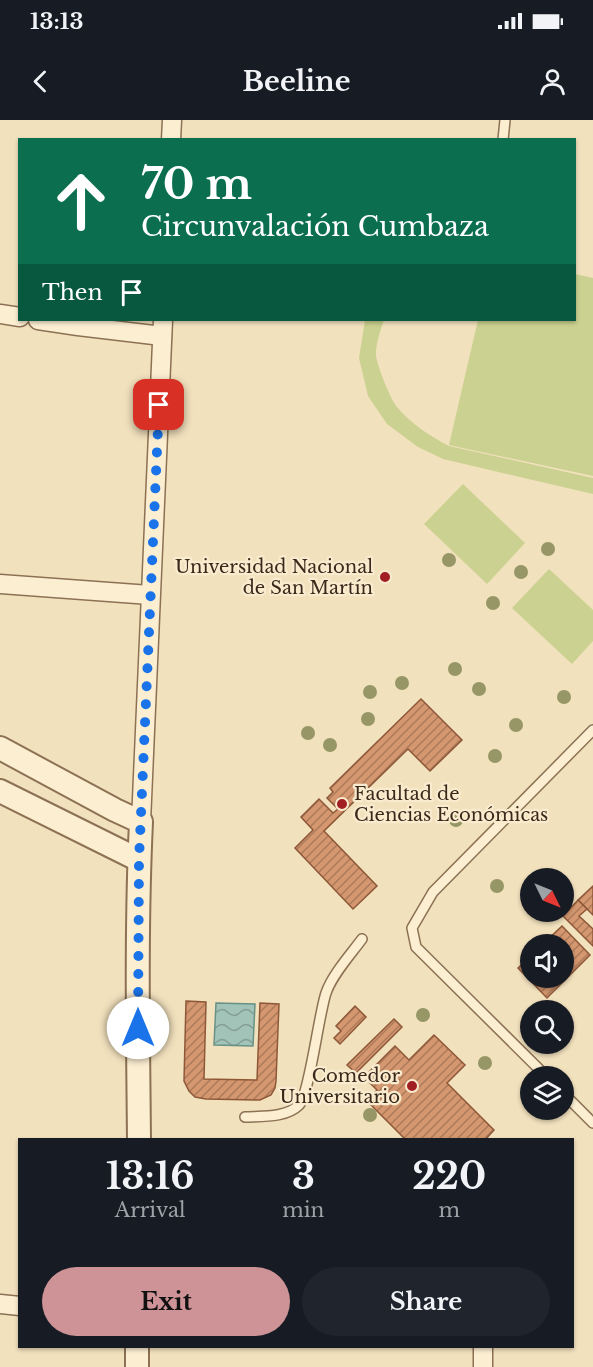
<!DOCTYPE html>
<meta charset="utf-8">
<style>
body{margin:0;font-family:"Libre Baskerville",serif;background:#20242c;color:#f1f3f6;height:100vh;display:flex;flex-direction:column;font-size:22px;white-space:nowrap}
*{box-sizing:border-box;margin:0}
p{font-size:20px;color:#9ea1a6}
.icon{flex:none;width:33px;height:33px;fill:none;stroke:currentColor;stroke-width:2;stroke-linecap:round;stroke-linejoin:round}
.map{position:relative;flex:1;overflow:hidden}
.details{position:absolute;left:18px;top:1018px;width:556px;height:210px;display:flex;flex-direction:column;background:#171b24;border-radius:0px;box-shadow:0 2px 4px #0004}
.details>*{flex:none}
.banner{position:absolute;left:18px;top:18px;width:558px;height:183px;border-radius:0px;box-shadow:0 2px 4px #0004;background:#0b6e4f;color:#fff;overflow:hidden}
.needle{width:39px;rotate:133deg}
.controls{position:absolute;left:520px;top:748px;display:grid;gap:12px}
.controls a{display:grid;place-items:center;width:54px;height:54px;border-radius:50%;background:#171b24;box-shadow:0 2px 4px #0004;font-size:30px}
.pin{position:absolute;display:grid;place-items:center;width:51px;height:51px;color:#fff;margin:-26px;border-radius:12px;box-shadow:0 3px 9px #0006}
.me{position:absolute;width:66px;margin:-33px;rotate:0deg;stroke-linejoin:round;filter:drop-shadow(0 0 4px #0008)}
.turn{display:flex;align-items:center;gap:21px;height:126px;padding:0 24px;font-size:27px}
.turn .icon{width:78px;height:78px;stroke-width:2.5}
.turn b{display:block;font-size:42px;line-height:51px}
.then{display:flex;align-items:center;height:57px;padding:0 24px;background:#0003;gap:12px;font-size:22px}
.eta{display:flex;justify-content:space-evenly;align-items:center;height:102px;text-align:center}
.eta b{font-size:36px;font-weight:700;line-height:42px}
.action{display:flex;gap:12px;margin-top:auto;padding:12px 24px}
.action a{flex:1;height:69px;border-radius:36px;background:#cd9397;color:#111;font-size:24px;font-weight:700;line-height:69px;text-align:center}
.action a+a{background:#20242c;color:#f1f3f6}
.status{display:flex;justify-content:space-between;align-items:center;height:42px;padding:0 30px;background:#171b24;direction:ltr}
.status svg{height:16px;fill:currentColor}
header{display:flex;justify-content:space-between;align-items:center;height:78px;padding:0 24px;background:#171b24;font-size:27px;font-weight:700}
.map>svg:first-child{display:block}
</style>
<div class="status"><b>13:13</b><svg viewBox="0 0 49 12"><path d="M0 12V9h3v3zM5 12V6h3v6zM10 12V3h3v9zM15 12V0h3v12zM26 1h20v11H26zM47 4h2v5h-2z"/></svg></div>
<header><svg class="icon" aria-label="back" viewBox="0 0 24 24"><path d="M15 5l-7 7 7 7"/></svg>Beeline<svg class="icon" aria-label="person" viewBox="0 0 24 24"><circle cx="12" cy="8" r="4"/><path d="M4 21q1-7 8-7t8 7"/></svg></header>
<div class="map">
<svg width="593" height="1247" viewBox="0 0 593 1247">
<defs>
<pattern id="water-waves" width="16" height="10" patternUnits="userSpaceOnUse" patternTransform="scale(1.5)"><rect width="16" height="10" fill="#a1c3b8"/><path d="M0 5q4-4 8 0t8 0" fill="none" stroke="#849e95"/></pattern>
<pattern id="building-hatch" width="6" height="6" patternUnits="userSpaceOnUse" patternTransform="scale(1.5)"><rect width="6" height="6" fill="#d4976f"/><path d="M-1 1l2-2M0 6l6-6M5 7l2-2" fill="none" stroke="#ad7b5a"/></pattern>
</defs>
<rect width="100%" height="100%" fill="#f2e1bd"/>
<!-- grass -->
<g fill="#cbd190">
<path d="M575 154 593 158V356L449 325 478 200H574Z"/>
<path d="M365 200H384C381 208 375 227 376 236 378 248 390 278 397 287 411 304 430 316 449 326L593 358V374L443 339 418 327 387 304 368 276 359 238Z"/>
<path d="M463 364 525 423 487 464 424 404Z"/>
<path d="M549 449 593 490V521L572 544 512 488Z"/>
</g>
<!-- water -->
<path fill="url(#water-waves)" stroke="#689286" stroke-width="1.5" d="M216 883 255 884 253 926 214 925Z"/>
<!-- building -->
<g fill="url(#building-hatch)" stroke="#8e5838" stroke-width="1.5">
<path d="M421 579 462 620 430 651 408 629 324 711 377 766 353 789 295 728 313 710 301 697 319 679 333 693 338 689 327 678 333 672 330 668Z"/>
<path d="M593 766V795L578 780Z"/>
<path d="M578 780 587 789 579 796 593 809V826L563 796Z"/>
<path d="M562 806 590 835 547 878 518 848 531 836V858H564V825H542Z"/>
<path d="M186 881 206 882 204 959 257 960 260 883 279 884 276 961 275 968 271 975 260 980 206 979 195 977 189 971 184 961Z"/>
<path d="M355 886 366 897 340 924 334 918 341 911 336 906Z"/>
<path d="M394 899 402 907 356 953 347 945Z"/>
<path d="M434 915 465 945 447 963 494 1010 485 1020H406L367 981 377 970 364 957 395 926 409 940Z"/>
</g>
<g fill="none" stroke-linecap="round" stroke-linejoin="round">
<defs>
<g id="service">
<path d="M503 20 505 0"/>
<path d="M547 957 416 827 412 808 433 772 593 610"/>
<path d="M564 974 593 1003"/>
<path d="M245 997C262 996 286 998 299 985 309 976 319 893 326 873 332 855 351 834 362 819"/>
</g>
<g id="minor">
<path d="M171 20 172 0"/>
<path d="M0 194 20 197"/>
<path d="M38 200 78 206 162 216"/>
<path d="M0 464 150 475"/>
<path d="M141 702 163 200"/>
<path d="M0 1184 20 1186"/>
<path d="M483 1247V1227"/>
</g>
<g id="tertiary">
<path d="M0 628 115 690 141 702C136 808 138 914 139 1020"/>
<path d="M0 671 139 740"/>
<path d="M137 1247V1227"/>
</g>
</defs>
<!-- service casing -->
<use href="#service" stroke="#8c7154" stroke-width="12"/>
<!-- minor casing -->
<use href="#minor" stroke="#8c7154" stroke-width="21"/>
<!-- tertiary casing -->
<use href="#tertiary" stroke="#8c7154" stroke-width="26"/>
<!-- service -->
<use href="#service" stroke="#fceed1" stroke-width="9"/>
<!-- minor -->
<use href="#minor" stroke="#fceed1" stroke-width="18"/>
<!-- tertiary -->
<use href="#tertiary" stroke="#fceed1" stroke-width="22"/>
</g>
<!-- trees -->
<g fill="#969666">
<circle cx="548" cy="429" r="7"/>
<circle cx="449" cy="440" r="7"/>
<circle cx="521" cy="452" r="7"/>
<circle cx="493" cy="483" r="7"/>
<circle cx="455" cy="549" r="7"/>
<circle cx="402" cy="563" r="7"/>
<circle cx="479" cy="569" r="7"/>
<circle cx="370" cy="572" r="7"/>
<circle cx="564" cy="577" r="7"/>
<circle cx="368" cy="599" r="7"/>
<circle cx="516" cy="605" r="7"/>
<circle cx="308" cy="613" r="7"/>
<circle cx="330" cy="625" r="7"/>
<circle cx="495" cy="636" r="7"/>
<circle cx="456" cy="700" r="7"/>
<circle cx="497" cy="766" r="7"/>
<circle cx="423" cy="895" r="7"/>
<circle cx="485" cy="943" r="7"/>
<circle cx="370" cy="995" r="7"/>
</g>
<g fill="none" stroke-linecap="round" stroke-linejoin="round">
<!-- route -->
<path stroke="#1a73e8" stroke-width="10" stroke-dasharray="0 18" d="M138 908 139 740 159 285"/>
</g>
<!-- markers -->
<g fill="#a11e22" stroke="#f9ebce" stroke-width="2">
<circle cx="385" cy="457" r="6"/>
<circle cx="342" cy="684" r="6"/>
<circle cx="412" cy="966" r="6"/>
</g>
<g text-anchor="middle" stroke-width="4.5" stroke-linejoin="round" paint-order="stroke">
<!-- poi labels -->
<g font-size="18" fill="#3a291b" stroke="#f9ebce" text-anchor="end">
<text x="373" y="453">Universidad Nacional<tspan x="373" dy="21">de San Martín</tspan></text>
<text x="354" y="680" text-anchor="start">Facultad de<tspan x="354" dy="21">Ciencias Económicas</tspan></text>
<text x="400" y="962">Comedor<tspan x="400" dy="21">Universitario</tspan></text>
</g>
</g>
</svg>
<div class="controls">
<a><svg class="needle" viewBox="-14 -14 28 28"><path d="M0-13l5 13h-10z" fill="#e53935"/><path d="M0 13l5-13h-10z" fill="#9ea1a6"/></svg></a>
<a><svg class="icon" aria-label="sound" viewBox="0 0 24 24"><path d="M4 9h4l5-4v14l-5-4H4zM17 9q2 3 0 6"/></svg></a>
<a><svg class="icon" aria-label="search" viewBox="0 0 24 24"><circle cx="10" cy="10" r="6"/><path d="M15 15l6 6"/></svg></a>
<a><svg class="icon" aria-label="layers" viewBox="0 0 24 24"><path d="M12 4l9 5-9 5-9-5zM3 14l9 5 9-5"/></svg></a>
</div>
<div class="pin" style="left:159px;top:285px;background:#d93025"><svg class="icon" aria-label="arrive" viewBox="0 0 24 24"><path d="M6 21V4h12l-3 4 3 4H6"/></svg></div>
<svg class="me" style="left:138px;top:908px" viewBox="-20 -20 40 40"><circle r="19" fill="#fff"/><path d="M0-13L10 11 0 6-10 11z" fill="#1a73e8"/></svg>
<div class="banner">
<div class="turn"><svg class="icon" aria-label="ahead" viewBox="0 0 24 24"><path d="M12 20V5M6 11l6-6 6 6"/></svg><div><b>70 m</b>Circunvalación Cumbaza</div></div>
<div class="then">Then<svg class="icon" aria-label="arrive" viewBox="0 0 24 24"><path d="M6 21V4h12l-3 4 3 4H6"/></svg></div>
</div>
<section class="details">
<div class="eta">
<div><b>13:16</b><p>Arrival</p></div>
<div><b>3</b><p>min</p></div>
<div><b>220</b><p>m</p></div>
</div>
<div class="action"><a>Exit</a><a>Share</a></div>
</section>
</div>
